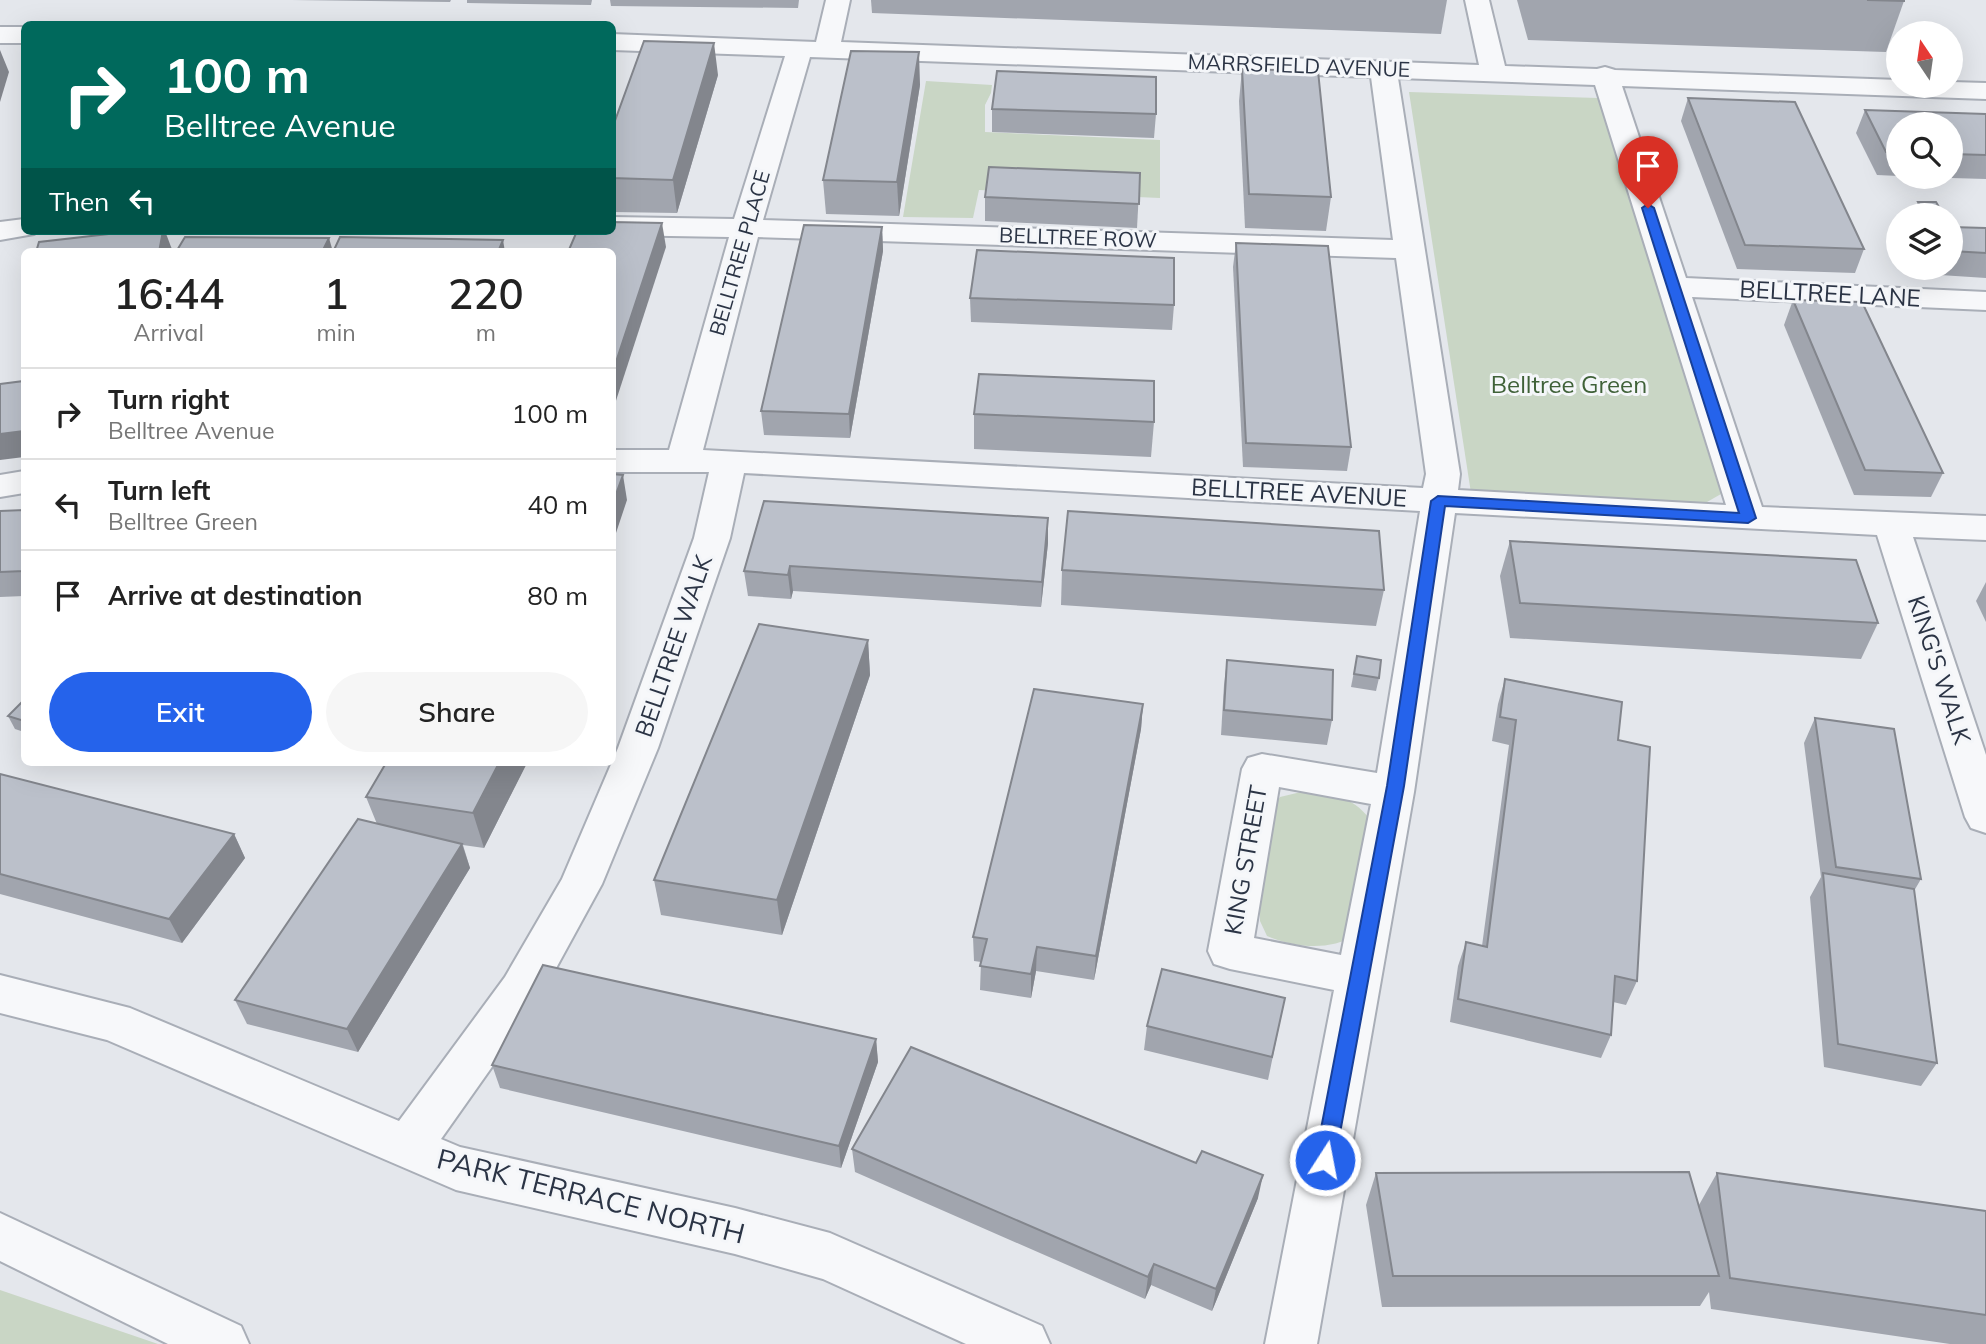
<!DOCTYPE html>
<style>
body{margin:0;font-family:Mulish,sans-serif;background:#f6f6f6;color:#222;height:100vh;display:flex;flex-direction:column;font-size:26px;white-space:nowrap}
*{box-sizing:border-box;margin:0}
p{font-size:23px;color:#767676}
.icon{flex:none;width:38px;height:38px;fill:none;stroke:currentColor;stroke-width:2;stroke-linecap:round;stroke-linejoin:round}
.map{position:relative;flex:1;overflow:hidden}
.panel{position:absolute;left:21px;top:248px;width:595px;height:518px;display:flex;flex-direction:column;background:#fff;border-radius:10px;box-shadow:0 7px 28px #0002}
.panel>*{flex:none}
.guide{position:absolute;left:21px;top:21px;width:595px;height:214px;border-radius:10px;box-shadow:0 7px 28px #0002;background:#00695c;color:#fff;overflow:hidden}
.needle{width:46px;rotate:347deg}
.controls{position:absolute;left:1886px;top:21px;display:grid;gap:14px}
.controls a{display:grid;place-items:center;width:77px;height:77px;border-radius:50%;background:#fff;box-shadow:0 7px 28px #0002;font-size:35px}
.pin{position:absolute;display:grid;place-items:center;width:60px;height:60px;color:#fff;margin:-72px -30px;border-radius:50% 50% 50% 0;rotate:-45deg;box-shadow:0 0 7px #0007}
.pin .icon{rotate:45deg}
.me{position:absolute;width:77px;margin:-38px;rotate:11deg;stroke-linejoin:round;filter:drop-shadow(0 0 5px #0008)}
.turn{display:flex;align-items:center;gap:24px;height:147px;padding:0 28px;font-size:32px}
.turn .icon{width:91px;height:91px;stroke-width:2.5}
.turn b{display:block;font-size:49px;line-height:60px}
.then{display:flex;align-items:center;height:66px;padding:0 28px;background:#0003;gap:14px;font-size:26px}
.eta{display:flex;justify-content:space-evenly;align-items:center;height:119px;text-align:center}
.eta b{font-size:42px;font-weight:600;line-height:49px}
.action{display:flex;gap:14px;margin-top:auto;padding:14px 28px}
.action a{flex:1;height:80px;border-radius:42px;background:#2563eb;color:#fff;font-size:28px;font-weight:600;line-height:80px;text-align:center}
.action a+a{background:#f6f6f6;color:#222}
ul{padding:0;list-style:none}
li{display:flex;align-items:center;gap:21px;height:91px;padding:0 28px;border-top:2px solid #e0e0e0}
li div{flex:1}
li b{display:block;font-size:26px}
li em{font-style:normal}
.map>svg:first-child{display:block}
</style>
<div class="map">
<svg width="1986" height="1344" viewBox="0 0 1986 1344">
<rect width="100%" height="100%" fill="#e4e7ec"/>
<!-- green -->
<g fill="#c9d6c5">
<path d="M926 81 992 85 991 93 985 105V132L1160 140V198L979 190 973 218 903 217Z"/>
<path d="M1409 92 1598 98 1721 494 1700 506 1471 493Z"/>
<path d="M1301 792C1339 798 1352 793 1376 827L1357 935C1328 951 1297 948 1267 936L1260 921V891L1269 812 1280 797Z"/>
<path d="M0 1290 158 1344H0Z"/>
</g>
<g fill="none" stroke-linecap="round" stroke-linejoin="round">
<defs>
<g id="minor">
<path d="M826 0H850L841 42 1479 65 1465 0H1489L1505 66 1597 69 1605 67 1615 70 1899 80V86H1951V82L1986 83V99L1622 86 1686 278 1986 292V310L1692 297 1762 507 1986 516V540L1913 537 1986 755V833L1971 828 1965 817 1877 535 1455 513 1414 792 1317 1344H1265L1334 990 1230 969 1214 964 1208 951 1242 769 1248 758 1262 754 1377 773 1420 511 744 473 730 538 658 748 602 884 537 1003 441 1139 460 1147 735 1208 830 1233 1042 1326 1050 1344H966L823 1279 735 1254 456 1190 107 1040 0 1013V975L130 1008 399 1121 505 977 562 879 618 748 694 538 709 472H612V450H669L729 237 612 235 601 231H612V217L734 219 785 56 612 50V34L816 42ZM810 57 1371 77 1393 240 763 220ZM1398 78 1595 85 1726 505 1458 490 1460 474ZM758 237 1396 258 1426 474 1423 488 703 450ZM1279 787 1371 804 1341 955 1254 938Z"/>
<rect x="0" y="27" width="24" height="16"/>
<path d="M24 219V231H37L34 234 0 240V222Z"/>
<path d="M24 471V493L0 497V475Z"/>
<path d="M0 1213 241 1326 249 1344H168L0 1261Z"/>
</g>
</defs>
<!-- minor casing -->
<use href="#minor" stroke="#a9aeb7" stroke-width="4"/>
<!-- minor -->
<use href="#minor" fill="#f7f8fa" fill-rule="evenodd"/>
</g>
<!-- wall -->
<g fill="#a1a5ae">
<path d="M292 0H451L450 2Z"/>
<path d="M467 0H592L591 5 467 3Z"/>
<path d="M610 0H799L798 8 611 6Z"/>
<path d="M871 0H1447L1441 34 872 13Z"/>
<path d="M1517 0H1904V1L1886 52 1528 40Z"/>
<path d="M1242 69 1331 197 1326 231 1245 228 1239 101Z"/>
<path d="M718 75 677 213 612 212V129Z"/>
<path d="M920 85 899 216 826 214 823 180Z"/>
<path d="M1688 98 1864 249 1855 273 1737 269 1681 121Z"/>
<path d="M992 109 1156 114 1154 138 992 132Z"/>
<path d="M1865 110 1986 114V179L1917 177H1951V124H1899V176L1877 175 1856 133Z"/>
<path d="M1140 173 1137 228 985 221V197Z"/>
<path d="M1918 202 1942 212 1940 215H1914L1913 214Z"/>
<path d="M882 227 883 251 850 438 764 435 761 411Z"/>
<path d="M1951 227 1986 228V278L1940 275 1936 268H1951Z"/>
<path d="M1236 243 1351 447 1347 471 1243 467 1233 267Z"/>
<path d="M970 298 1174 305 1172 330 971 322Z"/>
<path d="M1793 300 1943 473 1931 497 1854 495 1784 325Z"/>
<path d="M974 414 1154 422 1151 457 974 449Z"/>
<path d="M764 501 1048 543 1041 607 793 591 791 599 748 596 744 571Z"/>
<path d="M24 510V596L0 597V511Z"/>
<path d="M1510 541 1878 623 1861 659 1510 638 1500 576Z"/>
<path d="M1062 570 1384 590 1376 626 1061 605Z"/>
<path d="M1986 582V622L1976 601Z"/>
<path d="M868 640 870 675 782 935 661 915 654 880Z"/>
<path d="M1357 656 1379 678 1376 691 1351 687Z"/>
<path d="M1227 660 1332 720 1327 745 1221 735 1224 685Z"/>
<path d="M1505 679 1618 740 1637 981 1626 1005 1613 1002 1611 1035 1601 1058 1450 1022 1458 966 1466 942 1482 946 1509 745 1492 741 1498 704Z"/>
<path d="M24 700V732L15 729 8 716Z"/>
<path d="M1143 704 1141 729 1094 980 1036 971 1031 998 980 990 981 962 974 961 973 937Z"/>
<path d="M1815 718 1921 879 1914 891 1937 1063 1921 1086 1824 1067 1810 897 1821 877 1804 743Z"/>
<path d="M386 763H527L484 848 463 845 470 868 358 1052 247 1024 235 1000 377 824 366 797Z"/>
<path d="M0 774 234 834 245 858 182 943 0 894Z"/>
<path d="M1285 998 1268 1080 1144 1050 1147 1026Z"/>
<path d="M876 1039 878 1062 841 1168 500 1088 492 1065Z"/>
<path d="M852 1149 1258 1198 1212 1311 1151 1285 1145 1299 855 1172Z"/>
<path d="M1376 1173 1699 1205 1717 1173 1986 1211V1344H1950L1711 1309 1709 1292 1700 1306 1382 1307 1366 1205Z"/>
</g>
<!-- shaded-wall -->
<g fill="#83868d">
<path d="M714 43 718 75 677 213 673 180Z"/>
<path d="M0 50 9 72 0 102Z"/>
<path d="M919 52 920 85 899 216 897 182Z"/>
<path d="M662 223 666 247 612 413V374Z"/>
<path d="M882 227 883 251 850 438 849 414Z"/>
<path d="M163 231H165L173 252H159Z"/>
<path d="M329 238 333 252H322Z"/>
<path d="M503 240 505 252H498Z"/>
<path d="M24 431V457L0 460V434Z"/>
<path d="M623 475 627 500 612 545V505Z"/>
<path d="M1048 518V543L1041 607 1042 582Z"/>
<path d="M790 566 793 591 791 599 788 575Z"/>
<path d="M868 640 870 675 782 935 777 900Z"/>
<path d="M1143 704 1141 729 1094 980 1096 956Z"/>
<path d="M499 763H527L484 848 473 813Z"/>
<path d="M234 834 245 858 182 943 169 919Z"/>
<path d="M462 844 470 868 358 1052 347 1029Z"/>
<path d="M1037 947 1036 971 1031 998V974Z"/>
<path d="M876 1039 878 1062 841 1168 839 1146Z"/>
<path d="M1263 1175 1258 1198 1212 1311 1216 1289Z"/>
<path d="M1154 1264 1151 1285 1145 1299 1148 1277Z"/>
</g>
<!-- building -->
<g fill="#bbc0ca" stroke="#83868d" stroke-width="2">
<path d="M1867 0H1904V1Z"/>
<path d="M644 41 714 43 673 180 612 178V129Z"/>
<path d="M851 51 919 52 897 182 823 180Z"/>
<path d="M1242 69 1318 71 1331 197 1249 194Z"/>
<path d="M997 71 1156 77V114L992 109Z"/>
<path d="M1688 98 1795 102 1864 249 1745 245Z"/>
<path d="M1865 110 1986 114V155L1951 154V124H1899V152H1886Z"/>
<path d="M989 167 1140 173 1139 204 985 197Z"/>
<path d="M1918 202H1936L1942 212 1923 211Z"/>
<path d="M612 222 662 223 612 374V252H568L577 231H612Z"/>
<path d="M804 225 882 227 849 414 761 411Z"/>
<path d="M1951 227 1986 228V253L1951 251Z"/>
<path d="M135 231H163L159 252H36L39 242Z"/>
<path d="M185 237 329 238 322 252H176Z"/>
<path d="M340 237 503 240 498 252H333Z"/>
<path d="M1236 243 1328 246 1351 447 1246 443Z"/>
<path d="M977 250 1174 258V305L970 298Z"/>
<path d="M1793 300 1862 302 1943 473 1865 470Z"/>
<path d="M979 374 1154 381V422L974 414Z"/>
<path d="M24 381V431L0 434V384Z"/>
<path d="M612 474 623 475 612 505Z"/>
<path d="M764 501 1048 518 1042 582 790 566 788 575 744 571Z"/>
<path d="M24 510V571L0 572V511Z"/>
<path d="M1068 511 1379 531 1384 590 1062 570Z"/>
<path d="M1510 541 1856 560 1878 623 1520 603Z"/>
<path d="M759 624 868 640 777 900 654 880Z"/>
<path d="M1357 656 1381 660 1379 678 1354 674Z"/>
<path d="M1227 660 1333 670 1332 720 1224 710Z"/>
<path d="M1505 679 1622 702 1618 740 1650 747 1637 981 1615 976 1611 1035 1458 999 1466 942 1487 947 1516 720 1500 717Z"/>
<path d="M1034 689 1143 704 1096 956 1037 947 1031 974 980 966 987 939 973 937Z"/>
<path d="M24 700V721L8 716Z"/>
<path d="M1815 718 1894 729 1921 879 1836 867Z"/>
<path d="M386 763H499L473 813 366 797Z"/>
<path d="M0 774 234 834 169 919 0 874Z"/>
<path d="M358 819 462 844 347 1029 235 1000Z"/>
<path d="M1823 873 1914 889 1937 1063 1838 1044Z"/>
<path d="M543 965 876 1039 839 1146 492 1065Z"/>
<path d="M1162 969 1285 998 1272 1057 1147 1026Z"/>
<path d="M911 1047 1196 1163 1202 1151 1263 1175 1216 1289 1154 1264 1148 1277 852 1149Z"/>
<path d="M1689 1172 1719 1276H1393L1376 1173Z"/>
<path d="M1717 1173 1986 1211V1315L1730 1278Z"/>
</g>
<!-- route -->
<path fill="#2563eb" stroke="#184099" stroke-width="2" d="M1648 204 1654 208 1756 518 1748 523 1445 506 1404 786 1335 1160 1333 1167 1325 1169 1318 1167 1315 1160 1387 786 1431 501 1438 496 1739 513 1642 208Z"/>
<g text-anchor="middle" stroke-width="6" stroke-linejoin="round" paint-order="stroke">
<!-- far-street labels -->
<g font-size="21" fill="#2b3445" stroke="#f4f6f9">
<text transform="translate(1299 66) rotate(2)" y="7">MARRSFIELD AVENUE</text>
<text transform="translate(1078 238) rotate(2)" y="7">BELLTREE ROW</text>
<text transform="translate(740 253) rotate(-74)" y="7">BELLTREE PLACE</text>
</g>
<!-- street labels -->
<g font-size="24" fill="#2b3445" stroke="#f4f6f9">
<text transform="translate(1830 294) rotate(3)" y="8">BELLTREE LANE</text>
<text transform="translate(1299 493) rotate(3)" y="8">BELLTREE AVENUE</text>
<text transform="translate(674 646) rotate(-71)" y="8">BELLTREE WALK</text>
<text transform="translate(1939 670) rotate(72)" y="8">KING'S WALK</text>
<text transform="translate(1246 860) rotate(-80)" y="8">KING STREET</text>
</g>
<!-- park labels -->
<g font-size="24" fill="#3f6138" stroke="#f4f6f9">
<text x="1569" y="393">Belltree Green</text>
</g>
<!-- near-street labels -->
<g font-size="28" fill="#2b3445" stroke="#f4f6f9">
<text transform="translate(591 1196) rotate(14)" y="10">PARK TERRACE NORTH</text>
</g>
</g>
</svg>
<div class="controls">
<a><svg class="needle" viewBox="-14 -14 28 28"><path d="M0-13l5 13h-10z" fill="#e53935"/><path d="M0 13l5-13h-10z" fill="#767676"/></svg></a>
<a><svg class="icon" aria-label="search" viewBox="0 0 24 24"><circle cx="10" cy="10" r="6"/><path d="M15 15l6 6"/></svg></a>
<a><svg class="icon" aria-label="layers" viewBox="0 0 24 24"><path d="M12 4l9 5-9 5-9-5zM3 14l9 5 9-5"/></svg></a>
</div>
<div class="pin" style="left:1648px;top:208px;background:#d93025"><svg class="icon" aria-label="arrive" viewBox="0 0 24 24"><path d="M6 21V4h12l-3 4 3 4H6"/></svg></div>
<svg class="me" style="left:1325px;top:1160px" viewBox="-20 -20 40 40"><circle r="17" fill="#2563eb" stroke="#fff" stroke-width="3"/><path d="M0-11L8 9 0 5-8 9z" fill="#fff"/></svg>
<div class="guide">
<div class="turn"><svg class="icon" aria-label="right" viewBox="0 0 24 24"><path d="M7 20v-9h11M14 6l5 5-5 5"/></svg><div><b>100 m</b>Belltree Avenue</div></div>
<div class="then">Then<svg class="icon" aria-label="left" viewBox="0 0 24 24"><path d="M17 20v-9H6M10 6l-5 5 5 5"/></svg></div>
</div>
<section class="panel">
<div class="eta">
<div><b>16:44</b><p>Arrival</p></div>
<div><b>1</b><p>min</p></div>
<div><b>220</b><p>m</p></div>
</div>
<ul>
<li><svg class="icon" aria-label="right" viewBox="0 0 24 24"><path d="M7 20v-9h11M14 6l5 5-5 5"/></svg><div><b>Turn right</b><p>Belltree Avenue</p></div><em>100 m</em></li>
<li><svg class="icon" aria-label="left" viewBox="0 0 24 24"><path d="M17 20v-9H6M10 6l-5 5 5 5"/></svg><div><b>Turn left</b><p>Belltree Green</p></div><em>40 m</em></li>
<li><svg class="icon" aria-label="arrive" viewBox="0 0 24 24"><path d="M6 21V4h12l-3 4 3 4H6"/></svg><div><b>Arrive at destination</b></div><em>80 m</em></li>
</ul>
<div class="action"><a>Exit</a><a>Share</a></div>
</section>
</div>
